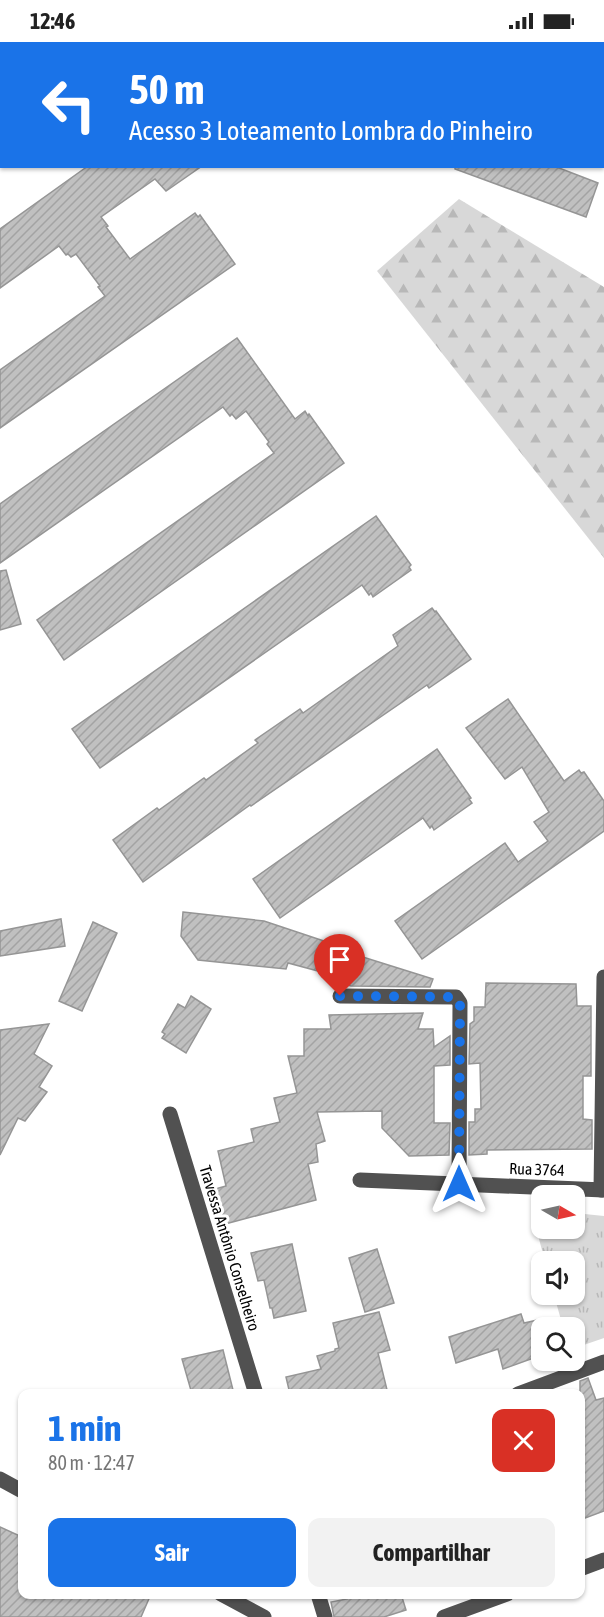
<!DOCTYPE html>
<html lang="pt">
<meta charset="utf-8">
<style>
body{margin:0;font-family:"Asap Condensed",sans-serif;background:#f2f2f2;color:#222;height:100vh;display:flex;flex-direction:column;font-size:22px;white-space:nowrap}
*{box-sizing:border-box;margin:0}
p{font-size:20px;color:#767676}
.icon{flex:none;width:33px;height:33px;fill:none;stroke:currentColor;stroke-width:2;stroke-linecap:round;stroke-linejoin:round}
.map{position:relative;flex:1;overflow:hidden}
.sheet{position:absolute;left:18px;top:1347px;width:567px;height:210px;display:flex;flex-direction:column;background:#fff;border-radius:12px;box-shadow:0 2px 4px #0004}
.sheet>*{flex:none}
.banner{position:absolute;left:0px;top:0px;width:604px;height:126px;box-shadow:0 2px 4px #0004;background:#1a73e8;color:#fff;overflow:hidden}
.needle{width:39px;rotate:99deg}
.tools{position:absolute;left:531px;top:1143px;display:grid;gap:12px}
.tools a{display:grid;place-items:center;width:54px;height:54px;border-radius:12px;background:#fff;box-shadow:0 2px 4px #0004;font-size:30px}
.pin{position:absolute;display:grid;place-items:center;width:51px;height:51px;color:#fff;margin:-62px -26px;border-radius:50% 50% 50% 0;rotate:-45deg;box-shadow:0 0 6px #0007}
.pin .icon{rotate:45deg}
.me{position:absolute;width:66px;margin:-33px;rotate:0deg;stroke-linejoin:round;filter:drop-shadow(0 0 4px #0008)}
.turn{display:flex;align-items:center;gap:21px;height:126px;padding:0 30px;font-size:27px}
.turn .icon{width:78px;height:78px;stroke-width:2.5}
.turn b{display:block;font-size:42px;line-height:51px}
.round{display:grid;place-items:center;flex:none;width:63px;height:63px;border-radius:12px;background:#f2f2f2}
.overview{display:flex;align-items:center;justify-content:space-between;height:102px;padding:0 30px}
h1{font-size:36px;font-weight:700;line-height:45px;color:#1a73e8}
.primary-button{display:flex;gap:12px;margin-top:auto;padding:12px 30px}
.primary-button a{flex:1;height:69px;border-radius:12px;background:#1a73e8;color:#fff;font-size:24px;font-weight:700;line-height:69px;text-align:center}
.primary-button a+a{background:#f2f2f2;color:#222}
.status{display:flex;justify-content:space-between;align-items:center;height:42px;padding:0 30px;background:#fff;direction:ltr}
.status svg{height:16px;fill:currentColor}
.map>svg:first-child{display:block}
</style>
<div class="status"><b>12:46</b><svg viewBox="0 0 49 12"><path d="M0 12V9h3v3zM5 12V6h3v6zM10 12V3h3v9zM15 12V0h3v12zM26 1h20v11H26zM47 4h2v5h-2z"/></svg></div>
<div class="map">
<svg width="604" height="1575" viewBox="0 0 604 1575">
<defs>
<pattern id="grass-tufts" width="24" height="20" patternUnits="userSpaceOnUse" patternTransform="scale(1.5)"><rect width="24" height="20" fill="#d8d8d8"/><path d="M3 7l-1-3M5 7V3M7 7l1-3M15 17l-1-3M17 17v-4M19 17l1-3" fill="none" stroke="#b8b8b8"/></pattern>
<pattern id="forest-firs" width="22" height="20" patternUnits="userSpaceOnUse" patternTransform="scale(1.5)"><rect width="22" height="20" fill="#d8d8d8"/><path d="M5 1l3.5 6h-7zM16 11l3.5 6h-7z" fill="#b8b8b8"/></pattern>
<pattern id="building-hatch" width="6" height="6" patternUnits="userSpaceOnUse" patternTransform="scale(1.5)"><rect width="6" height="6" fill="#c0c0c0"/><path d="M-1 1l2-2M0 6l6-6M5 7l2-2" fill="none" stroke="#a3a3a3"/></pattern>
</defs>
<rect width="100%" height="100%" fill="#fff"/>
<!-- grass -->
<path fill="url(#grass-tufts)" d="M531 1168 541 1169 542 1186H574L575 1171 604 1174V1296L575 1306 574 1286 563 1285 554 1253 574 1252V1220L545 1219Z"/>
<!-- forest -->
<path fill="url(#forest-firs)" d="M459 157 604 245V516L377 229Z"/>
<!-- building -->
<g fill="url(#building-hatch)" stroke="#959595" stroke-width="1.5">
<path d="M88 124H202L166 149 155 137 101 175 108 184 106 185 130 217 195 171 198 175 200 173 235 222 0 386V328L105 254 98 245 100 244 76 212 71 215 68 212 66 213 59 204 0 246V187Z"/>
<path d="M455 124H554L598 141 586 175 455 127Z"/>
<path d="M237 296 295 377 305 369 308 374 309 372 344 421 64 618 37 578 274 411 267 402 269 400 246 369 236 377 232 372 230 374 223 365 0 521V462Z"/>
<path d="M376 474 411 523 409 525 411 528 373 555 371 551 369 553 362 543 100 726 72 687Z"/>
<path d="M6 528 21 582 0 588V529Z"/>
<path d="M432 566 435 570 436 569 471 617 429 646 427 643 251 764 250 763 143 840 113 798 157 766 159 768 204 736 206 738 258 701 255 698 300 667 303 671 398 604 393 593Z"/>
<path d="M508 657 564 739 579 728 581 731 584 730 604 759V789L422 917 395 879 505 801 518 820 548 799 534 780 549 770 522 725 505 737 466 686Z"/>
<path d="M437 707 471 756 469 757 472 761 434 788 432 784 430 786 423 776 280 876 253 837Z"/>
<path d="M183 870 264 879 351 908 350 911 433 937 430 945 351 944 328 938 329 932 288 921 286 927 198 918 181 894Z"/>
<path d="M61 877 65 904 0 914V889Z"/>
<path d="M93 880 117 891 82 969 59 959Z"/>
<path d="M486 941 576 942 577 964H591V1034H583V1077L592 1078V1107L487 1108V1112L469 1113V1080H475V1067H481L480 1021 469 1022 470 982 474 979V965H485Z"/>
<path d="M191 954 211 967 186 1011 162 996 165 992 162 990 178 962 185 966Z"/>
<path d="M423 971 418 987H433L434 1005 450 994V1023L434 1024V1081H450L449 1113 409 1114 382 1086V1069L317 1070 325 1099 316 1102 318 1120 308 1122 316 1158 225 1182 215 1147 226 1144 218 1109 254 1100 251 1087 280 1080 274 1056 297 1051 288 1014H304V987H331L329 973Z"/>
<path d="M49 982 34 1012 52 1024 39 1045 47 1050 25 1079 18 1076 0 1113V988Z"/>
<path d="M292 1202 306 1269 274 1276 272 1266H270L264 1238 258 1239 251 1211Z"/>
<path d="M377 1207 394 1261 365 1270 349 1216Z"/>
<path d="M379 1270 390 1308 378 1311 388 1352H290L286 1335 321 1327 317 1314 335 1309V1307L339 1306 333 1281Z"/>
<path d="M521 1272 524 1281 542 1277V1313L503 1327 498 1307 456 1321 449 1295Z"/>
<path d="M223 1308 234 1352H192L182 1317Z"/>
<path d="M588 1336 596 1358 604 1356V1469L580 1478V1339Z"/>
<path d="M0 1485 22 1495V1552H151L141 1575H0Z"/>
<path d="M346 1552H401L406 1568 384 1575H334L331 1560 347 1557Z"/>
</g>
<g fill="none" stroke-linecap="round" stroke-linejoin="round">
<!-- path -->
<g stroke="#737373" stroke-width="4" stroke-dasharray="1.5 3" stroke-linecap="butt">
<path d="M579 0V2"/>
<path d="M199 2 202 0"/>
<path d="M603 30H604"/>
</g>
<!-- minor -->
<g stroke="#515151" stroke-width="15">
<path d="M340 954 456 955 460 961 459 1142"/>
<path d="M170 1072 256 1352"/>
<path d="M360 1138 604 1148"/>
<path d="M601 1148 604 935"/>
<path d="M518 1352 604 1320"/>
<path d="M0 1437 22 1449"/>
<path d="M580 1527 604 1518"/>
<path d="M221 1552 264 1575"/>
<path d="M318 1552 325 1575"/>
<path d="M444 1575 507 1552"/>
</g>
</g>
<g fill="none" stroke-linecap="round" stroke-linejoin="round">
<!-- route -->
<path stroke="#1a73e8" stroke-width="10" stroke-dasharray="0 18" d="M340 954 456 955 460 961 459 1142"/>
</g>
<g text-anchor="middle" stroke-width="6" stroke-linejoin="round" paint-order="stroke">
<!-- street labels -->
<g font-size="16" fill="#000" stroke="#fff">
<text transform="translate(537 1127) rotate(2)" y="6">Rua 3764</text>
<text transform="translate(230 1206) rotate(73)" y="6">Travessa Antônio Conselheiro</text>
</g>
</g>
</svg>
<div class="tools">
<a><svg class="needle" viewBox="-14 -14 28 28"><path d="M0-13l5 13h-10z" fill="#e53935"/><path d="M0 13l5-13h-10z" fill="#767676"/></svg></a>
<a><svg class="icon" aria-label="sound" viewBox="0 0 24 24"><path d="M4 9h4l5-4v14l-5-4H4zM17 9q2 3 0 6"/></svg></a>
<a><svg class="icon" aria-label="search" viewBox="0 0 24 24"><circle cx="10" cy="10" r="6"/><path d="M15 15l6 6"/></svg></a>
</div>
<div class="pin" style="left:340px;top:954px;background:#d93025"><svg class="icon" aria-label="arrive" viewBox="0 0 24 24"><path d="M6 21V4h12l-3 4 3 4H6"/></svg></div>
<svg class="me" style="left:459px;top:1142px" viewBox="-20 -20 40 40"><path d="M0-17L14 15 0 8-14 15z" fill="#1a73e8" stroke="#fff" stroke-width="4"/></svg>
<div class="banner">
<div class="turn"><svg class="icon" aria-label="left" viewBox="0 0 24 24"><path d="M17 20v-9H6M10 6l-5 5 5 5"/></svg><div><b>50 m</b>Acesso 3 Loteamento Lombra do Pinheiro</div></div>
</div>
<section class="sheet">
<div class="overview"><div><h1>1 min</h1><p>80 m · 12:47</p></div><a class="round" style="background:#d93025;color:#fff"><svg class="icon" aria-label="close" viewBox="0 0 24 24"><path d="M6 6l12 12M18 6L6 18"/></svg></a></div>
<div class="primary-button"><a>Sair</a><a>Compartilhar</a></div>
</section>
</div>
